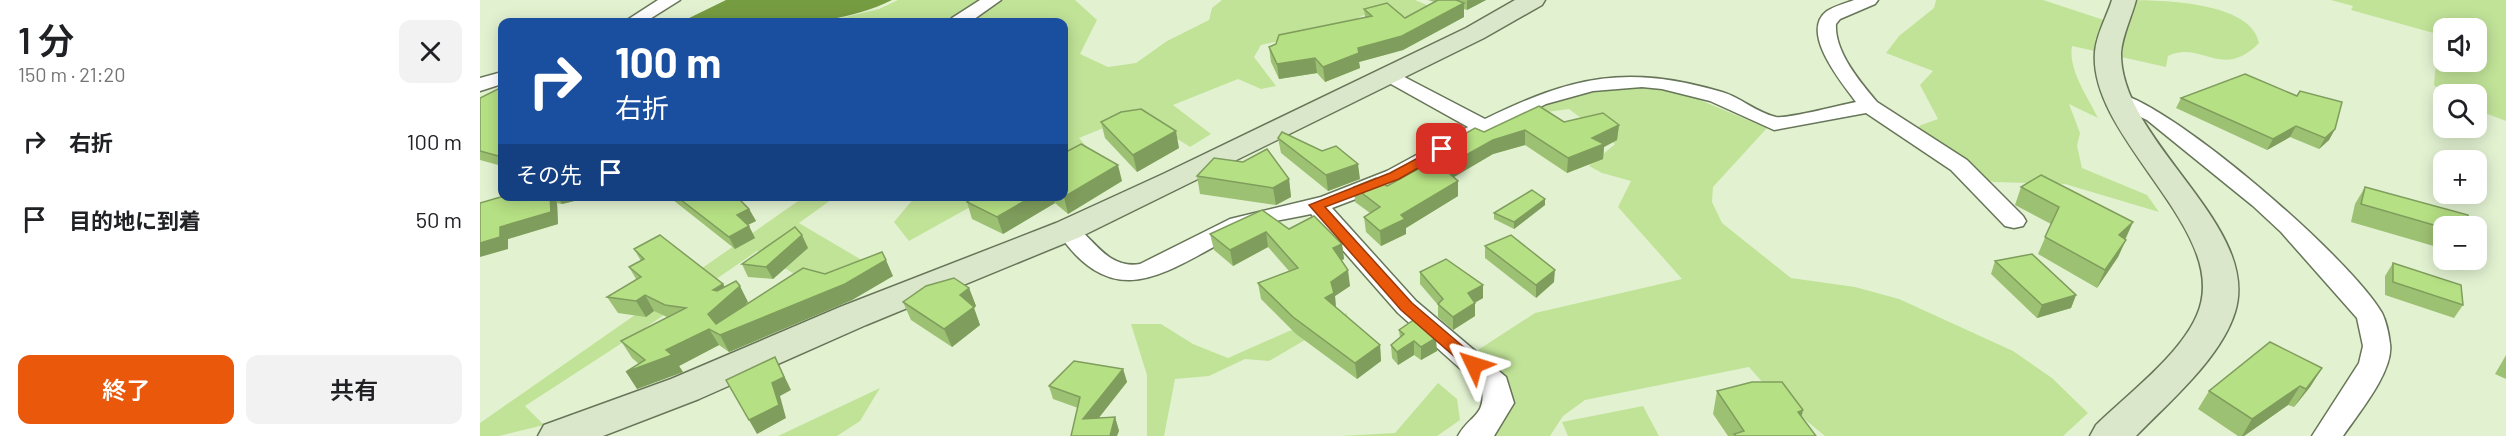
<!DOCTYPE html>
<html lang="ja">
<meta charset="utf-8">
<style>
body{margin:0;font-family:Barlow,"Noto Sans JP",sans-serif;background:#f2f2f2;color:#202124;height:100vh;display:flex;flex-direction:column;font-size:22px;white-space:nowrap}
*{box-sizing:border-box;margin:0}
p{font-size:20px;color:#757577}
.icon{flex:none;width:33px;height:33px;fill:none;stroke:currentColor;stroke-width:2;stroke-linecap:round;stroke-linejoin:round}
.map{position:relative;flex:1;overflow:hidden}
.panel{display:flex;flex-direction:column;background:#fff;width:480px}
.panel>*{flex:none}
.banner{position:absolute;left:18px;top:18px;width:570px;height:183px;border-radius:12px;box-shadow:0 3px 15px #0003;background:#1a4fa0;color:#fff;overflow:hidden}
.buttons{position:absolute;left:1953px;top:18px;display:grid;gap:12px}
.buttons a{display:grid;place-items:center;width:54px;height:54px;border-radius:12px;background:#fff;box-shadow:0 3px 15px #0003;font-size:30px}
.pin{position:absolute;display:grid;place-items:center;width:51px;height:51px;color:#fff;margin:-26px;border-radius:12px;box-shadow:0 3px 9px #0006}
.me{position:absolute;width:66px;margin:-33px;rotate:311deg;stroke-linejoin:round;filter:drop-shadow(0 0 4px #0008)}
.turn{display:flex;align-items:center;gap:21px;height:126px;padding:0 18px;font-size:27px}
.turn .icon{width:78px;height:78px;stroke-width:2.5}
.turn b{display:block;font-size:42px;line-height:51px}
.then{display:flex;align-items:center;height:57px;padding:0 18px;background:#0003;gap:12px;font-size:22px}
.round{display:grid;place-items:center;flex:none;width:63px;height:63px;border-radius:12px;background:#f2f2f2}
.summary{display:flex;align-items:center;justify-content:space-between;height:102px;padding:0 18px}
h1{font-size:36px;font-weight:600;line-height:45px}
.cta{display:flex;gap:12px;margin-top:auto;padding:12px 18px}
.cta a{flex:1;height:69px;border-radius:12px;background:#ea580c;color:#fff;font-size:24px;font-weight:600;line-height:69px;text-align:center}
.cta a+a{background:#f2f2f2;color:#202124}
ul{padding:0;list-style:none}
li{display:flex;align-items:center;gap:18px;height:78px;padding:0 18px}
li div{flex:1}
li b{display:block;font-size:22px}
li em{font-style:normal}
main{display:flex;flex:1;min-height:0}
.map>svg:first-child{display:block}
</style>
<main>
<section class="panel">
<div class="summary"><div><h1>1 分</h1><p>150 m · 21:20</p></div><a class="round"><svg class="icon" aria-label="close" viewBox="0 0 24 24"><path d="M6 6l12 12M18 6L6 18"/></svg></a></div>
<ul>
<li><svg class="icon" aria-label="right" viewBox="0 0 24 24"><path d="M7 20v-9h11M14 6l5 5-5 5"/></svg><div><b>右折</b></div><em>100 m</em></li>
<li><svg class="icon" aria-label="arrive" viewBox="0 0 24 24"><path d="M6 21V4h12l-3 4 3 4H6"/></svg><div><b>目的地に到着</b></div><em>50 m</em></li>
</ul>
<div class="cta"><a>終了</a><a>共有</a></div>
</section>
<div class="map">
<svg width="2026" height="436" viewBox="0 0 2026 436">
<rect width="100%" height="100%" fill="#e2f2d1"/>
<!-- green -->
<g fill="#c1e398">
<path d="M418 0H595L617 20 600 54 628 67 656 63 687 41 729 20 732 8 742 0H935L954 8 930 19 903 6 855 29 781 45 774 57 796 86 781 89 758 79 693 105 731 134 710 147 671 122 653 116 599 138 606 146 584 158V22H345L399 9Z"/>
<path d="M1456 0H1563L1630 22 1640 0C1676 0 1771 0 1779 43 1742 81 1721 40 1688 56L1686 67 1592 46C1588 70 1608 97 1618 118L1589 104 1600 133 1597 146 1602 168 1667 195 1679 212 1585 184 1514 182 1475 171 1422 138 1441 125 1458 119 1440 85 1453 71 1406 53 1419 36 1454 8Z"/>
<path d="M1851 0H2026V121L1997 110 1996 94H1966L1954 85 1956 62 1963 44 1964 62H1996V28H1964L1963 40 1957 34 1871 10 1873 6Z"/>
<path d="M1175 86 1208 95 1287 128 1233 187 1232 202 1242 223 1311 278 1375 287 1419 299 1533 351 1572 378 1608 413 1583 436H1345L1290 391 1269 367 1105 400 1083 416 1070 436H1006L1009 392 978 363 1055 313 1202 279 1138 207 1151 181 1122 173 1109 166 1135 144 1089 109 1067 112 1005 138 1017 117 1107 91Z"/>
<path d="M324 197H355L319 223 385 262 356 280 319 277 277 251 162 330 45 406 64 425 19 436H0V423Z"/>
<path d="M435 197H508L429 241 414 222Z"/>
<path d="M867 313 861 349 837 333 789 361 765 359 729 376 695 379 684 436H667V375L651 324H681L713 344 748 358 809 331Z"/>
<path d="M958 383 977 399 980 420 957 436H861L915 433Z"/>
<path d="M400 388 380 421 357 436H298Z"/>
<path d="M1163 406 1179 436H1088L1082 422Z"/>
</g>
<!-- water -->
<path fill="#769c41" d="M246 0H412C348 32 270 23 201 22Z"/>
<g fill="none" stroke-linecap="round" stroke-linejoin="round">
<defs>
<g id="street">
<path d="M178 0H200L165 22H144Z"/>
<path d="M500 0H521L490 22H469L472 18Z"/>
<path d="M1374 0H1398L1395 4 1360 19 1356 24C1354 51 1380 82 1397 102L1487 160 1543 216 1546 221 1543 226 1534 228 1525 226 1471 170 1386 113 1294 130 1230 101 1182 89 1162 87 1113 91 1066 104 986 145 923 181 852 208 936 301 1026 377 1034 403 1014 436H978C989 415 1006 417 1002 388L918 313 831 214C810 219 784 221 764 231 690 267 637 321 576 230L579 225C608 217 618 271 660 264L750 219 841 197 907 171 988 127 902 79 899 75 902 71 909 69 1005 119C1093 76 1146 64 1242 92 1260 97 1277 113 1296 117 1308 119 1360 105 1376 102 1362 83 1319 32 1347 11 1355 6 1366 3 1374 0Z"/>
<path d="M22 72V84L0 91V78Z"/>
<path d="M1638 93C1697 108 1871 259 1902 313 1906 321 1909 335 1910 344 1914 371 1878 414 1863 436H1832L1879 363 1883 346 1877 318 1801 232 1773 206 1667 120 1631 103 1628 99 1631 95Z"/>
</g>
<g id="secondary">
<path d="M1035 0H1065L1062 5 1004 38 600 237 386 325 219 399 123 436H58L64 425 191 379 360 307 576 223 683 174 986 28Z"/>
<path d="M1632 0H1656C1652 16 1642 36 1641 53 1640 142 1782 225 1755 312 1741 358 1689 402 1656 436H1610L1616 425C1648 394 1700 355 1717 315 1754 232 1608 139 1615 52 1616 35 1627 16 1632 0Z"/>
</g>
</defs>
<!-- street casing -->
<use href="#street" stroke="#677558" stroke-width="3"/>
<!-- secondary casing -->
<use href="#secondary" stroke="#677558" stroke-width="3"/>
<!-- street -->
<use href="#street" fill="#fff" fill-rule="evenodd"/>
<!-- secondary -->
<use href="#secondary" fill="#dae7ca" fill-rule="evenodd"/>
</g>
<!-- wall -->
<g fill="#9dc172">
<path d="M948 0H1006L987 10 984 9V17L923 50 879 62 880 68 845 82 837 73 799 79 791 62 789 47 885 17 884 9 925 18 955 2Z"/>
<path d="M22 87V166L0 160V98Z"/>
<path d="M1701 98 1855 129 1849 140 1839 149 1810 137 1787 150 1696 108Z"/>
<path d="M621 122 699 148 657 172 625 138Z"/>
<path d="M1084 122 1139 125 1137 140 1124 147 1123 159 1087 173 1045 145 1013 154 973 177 978 181V196L926 228V234L901 246 886 232 884 217 890 213 875 202 874 187 907 186 944 166V157L1004 132Z"/>
<path d="M798 138 842 151 880 179 848 191 801 153Z"/>
<path d="M717 176 809 179 811 197 796 205 720 194Z"/>
<path d="M642 181 588 214 575 203 523 234 492 219 487 202 496 196H584Z"/>
<path d="M1541 187 1653 222 1638 257 1617 288 1558 254 1571 224 1535 205Z"/>
<path d="M1885 187 1964 226V249L1871 222 1875 204Z"/>
<path d="M24 196H115L82 204 77 203 78 224 28 239V249Z"/>
<path d="M188 196H256L269 209 276 221 268 225 275 238 255 249Z"/>
<path d="M1065 199V205L1034 229 1014 219V213Z"/>
<path d="M809 229 862 244 864 259 861 260 870 286 855 296 856 307 900 345 901 361 877 379 816 334 781 299 778 283 809 271 788 247 753 266 734 250 730 234Z"/>
<path d="M1005 246 1074 282 1056 298 1005 258Z"/>
<path d="M328 248 293 279 268 277 262 264Z"/>
<path d="M154 249 243 284 245 287 268 302 262 307 345 274 413 276 372 300 249 352 239 345 199 366 203 372 157 389 159 364 152 358 141 341 187 317 174 311 166 317 138 313 127 297 156 279 149 267 161 261Z"/>
<path d="M1515 261 1596 295 1591 308 1557 318 1511 274Z"/>
<path d="M1913 263 1983 305 1974 318 1905 295V276Z"/>
<path d="M940 272 1003 285V298L995 303V316L973 330 958 317V305L940 284Z"/>
<path d="M489 288 496 306 494 308 500 325 472 347 431 320 423 302Z"/>
<path d="M919 330 957 351 941 360 934 355 918 365 912 358 911 345 920 338Z"/>
<path d="M2026 355V379L2015 374Z"/>
<path d="M1842 368 1830 387 1814 407 1808 405 1764 436H1758L1718 409 1729 391Z"/>
<path d="M643 369 647 382 618 418 635 417 639 431 598 408 573 399 569 386Z"/>
<path d="M1237 391 1322 417 1336 436H1248L1233 414Z"/>
</g>
<!-- shaded-wall -->
<g fill="#7f9d5c">
<path d="M988 0H1006L987 10V1Z"/>
<path d="M984 3V17L923 50 879 62 880 68 845 82 843 67 878 48Z"/>
<path d="M835 58 837 73 799 79 797 64Z"/>
<path d="M1139 125 1137 140 1124 147 1123 159 1087 173 1088 158 1112 138Z"/>
<path d="M1816 126 1810 137 1787 150 1793 139Z"/>
<path d="M1855 129 1849 140 1839 149 1845 138Z"/>
<path d="M1045 130V145L1013 154 964 183 963 168 1013 140Z"/>
<path d="M696 131 699 148 657 172 653 155Z"/>
<path d="M878 164 880 179 848 191 846 175Z"/>
<path d="M638 165 642 181 588 214 584 197Z"/>
<path d="M809 179 811 197 796 205 793 188Z"/>
<path d="M978 181V196L926 228V234L901 246 900 231 921 215Z"/>
<path d="M70 196H73L77 203 78 224 28 239V249L0 257V243L20 227Z"/>
<path d="M77 196H115L82 204Z"/>
<path d="M553 196H573L575 203 523 234 517 217Z"/>
<path d="M1065 199V205L1034 229V222Z"/>
<path d="M269 209 276 221 263 227 257 215Z"/>
<path d="M1653 222 1645 239 1639 235Z"/>
<path d="M269 226 275 238 255 249 249 237Z"/>
<path d="M786 232 788 247 753 266 750 250Z"/>
<path d="M322 235 328 248 293 279 286 267Z"/>
<path d="M1646 240 1638 257 1617 288 1625 270Z"/>
<path d="M862 244 864 259 855 264 853 248Z"/>
<path d="M406 260 413 276 372 300 249 352 240 335Z"/>
<path d="M868 270 870 286 855 296 856 309 845 298 851 282Z"/>
<path d="M1075 270 1074 282 1056 298V285Z"/>
<path d="M243 284 249 295 260 286 268 302 238 330 228 314 233 290Z"/>
<path d="M1003 285V298L988 306V293Z"/>
<path d="M489 288 496 306 494 308 500 325 472 347 464 329 480 295Z"/>
<path d="M165 295 174 311 166 317 156 301Z"/>
<path d="M1596 295 1591 308 1557 318 1562 305Z"/>
<path d="M995 303V316L973 330V317Z"/>
<path d="M229 329 239 345 199 366 203 372 157 389 146 372 186 350Z"/>
<path d="M956 338 957 351 941 360V347Z"/>
<path d="M934 341V355L918 365 917 352Z"/>
<path d="M900 345 901 361 877 379 875 363Z"/>
<path d="M295 357 311 390 300 396 306 418 277 434 269 420 292 383Z"/>
<path d="M1842 368 1830 387 1814 407 1826 389Z"/>
<path d="M643 369 647 382 607 433 603 419Z"/>
<path d="M1820 386 1808 405 1764 436H1762L1772 419Z"/>
<path d="M1323 410 1318 433V412Z"/>
<path d="M635 417 639 431 637 436H630Z"/>
</g>
<!-- building -->
<g fill="#b6e084" stroke="#7f9d5c" stroke-width="1.5">
<path d="M958 0H976L984 3 922 36 878 48 879 53 843 67 835 58 797 64 789 47 796 44 799 35 892 16 884 9 907 3 925 18Z"/>
<path d="M1765 74 1817 96 1820 91 1862 102 1855 129 1845 138 1816 126 1793 139 1701 98Z"/>
<path d="M22 87V157L0 151V98Z"/>
<path d="M1059 106 1084 122 1123 113 1139 125 1112 138 1124 144 1088 158 1045 130 1013 140 963 168 978 181 921 215 925 219 900 231 884 217 900 207 874 187 896 178 907 186 951 162 944 157 995 128 1004 132Z"/>
<path d="M661 109 696 131 653 155 621 122 641 112Z"/>
<path d="M802 132 842 151 856 146 878 164 846 175 798 138Z"/>
<path d="M601 144 638 165 584 197 582 196H584V153Z"/>
<path d="M787 149 809 179 793 188 717 176 734 158 763 162Z"/>
<path d="M1561 175 1653 222 1639 235 1646 240 1625 270 1565 237 1579 207 1541 187Z"/>
<path d="M1885 187 1988 215V226H1964V228L1881 204Z"/>
<path d="M1052 190 1065 199 1034 222 1014 213Z"/>
<path d="M24 196H70L71 212 20 227V237L0 243V203Z"/>
<path d="M196 196H256L269 209 257 215 269 226 249 237Z"/>
<path d="M496 196H553L517 217 487 202Z"/>
<path d="M782 210 809 229 834 216 862 244 853 248 868 270 851 282 854 293 845 298 900 345 875 363 813 317 778 283 818 268 786 232 750 250 730 234Z"/>
<path d="M315 227 322 235 286 267 262 264Z"/>
<path d="M180 235 243 284 233 290 237 291 256 281 260 286 228 314 236 324 323 268 345 274 402 252 406 260 365 284 240 335 229 329 186 350 192 355 146 372 165 360 141 341 206 308 185 305 165 295 156 301 127 297 161 277 149 267 164 259 154 249Z"/>
<path d="M1031 235 1075 270 1056 285 1005 246Z"/>
<path d="M1552 254 1596 295 1562 305 1515 261Z"/>
<path d="M966 259 1003 285 988 293 995 303 973 317 958 304 963 299 940 272Z"/>
<path d="M1913 263 1981 285 1983 305 1913 282Z"/>
<path d="M474 278 489 288 480 295 494 307 464 329 423 302 446 286Z"/>
<path d="M935 319 956 338 941 347 934 341 917 352 911 345 924 334 919 330Z"/>
<path d="M1790 342 1842 368 1826 389 1820 386 1772 419 1729 391Z"/>
<path d="M295 357 304 377 292 383 299 405 269 420 246 380Z"/>
<path d="M594 361 643 369 603 419 635 417 630 436H591L600 397 569 386Z"/>
<path d="M1272 382H1302L1323 410 1318 412 1336 436H1256L1254 434 1264 431 1237 391Z"/>
</g>
<!-- route -->
<path fill="#ea580c" stroke="#983908" stroke-width="1.5" d="M962 145 968 149 966 152 919 179 845 207 932 303 1000 361 1002 365 994 371 989 369 921 310 829 205 910 173Z"/>
</svg>
<div class="buttons">
<a><svg class="icon" aria-label="sound" viewBox="0 0 24 24"><path d="M4 9h4l5-4v14l-5-4H4zM17 9q2 3 0 6"/></svg></a>
<a><svg class="icon" aria-label="search" viewBox="0 0 24 24"><circle cx="10" cy="10" r="6"/><path d="M15 15l6 6"/></svg></a>
<a>+</a>
<a>−</a>
</div>
<div class="pin" style="left:962px;top:149px;background:#d93025"><svg class="icon" aria-label="arrive" viewBox="0 0 24 24"><path d="M6 21V4h12l-3 4 3 4H6"/></svg></div>
<svg class="me" style="left:994px;top:365px" viewBox="-20 -20 40 40"><path d="M0-17L14 15 0 8-14 15z" fill="#ea580c" stroke="#fff" stroke-width="4"/></svg>
<div class="banner">
<div class="turn"><svg class="icon" aria-label="right" viewBox="0 0 24 24"><path d="M7 20v-9h11M14 6l5 5-5 5"/></svg><div><b>100 m</b>右折</div></div>
<div class="then">その先<svg class="icon" aria-label="arrive" viewBox="0 0 24 24"><path d="M6 21V4h12l-3 4 3 4H6"/></svg></div>
</div>
</div>
</main>
